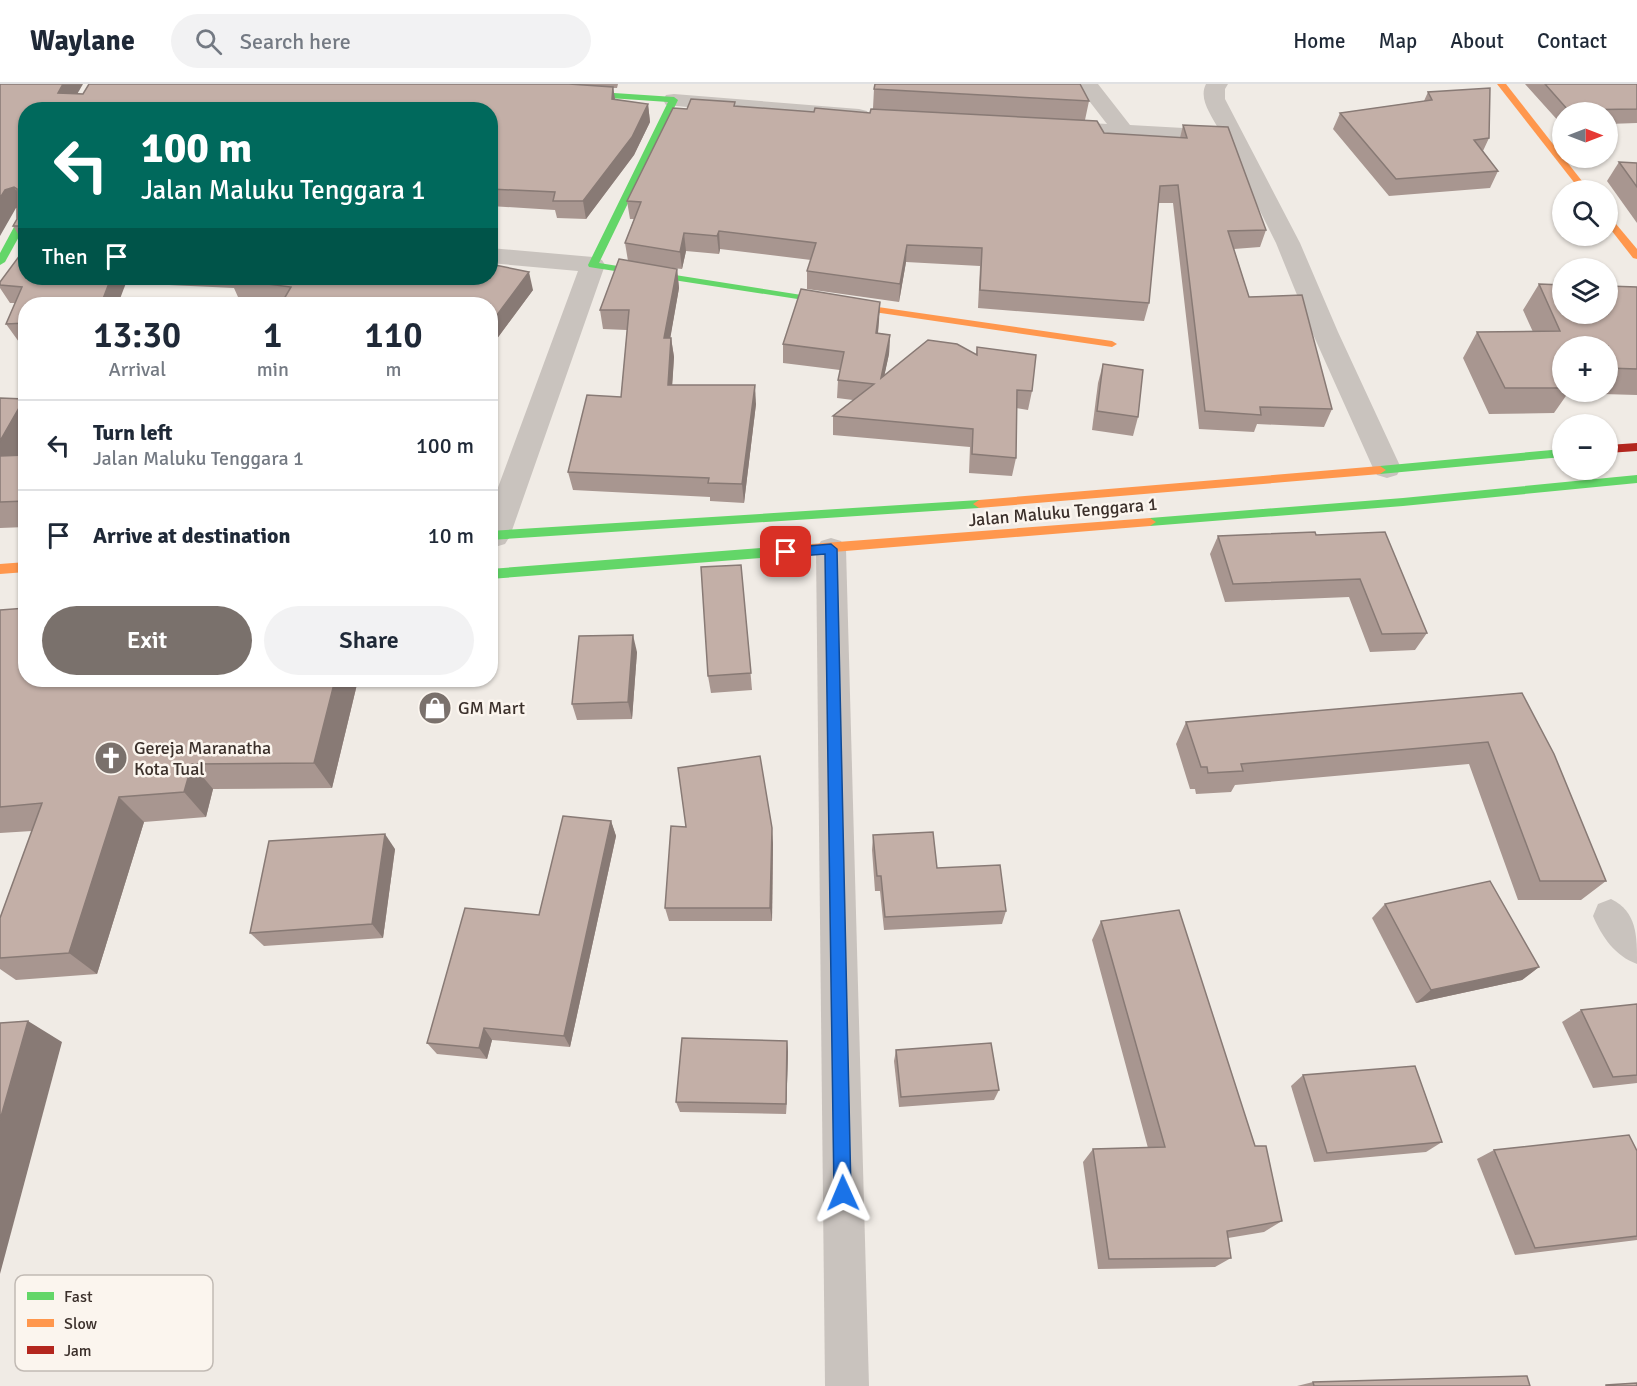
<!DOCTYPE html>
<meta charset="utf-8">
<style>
body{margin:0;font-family:Signika,sans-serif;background:#f2f2f3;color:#1f2937;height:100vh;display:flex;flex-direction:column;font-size:22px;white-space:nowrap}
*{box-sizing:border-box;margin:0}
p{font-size:20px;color:#747a83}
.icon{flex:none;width:33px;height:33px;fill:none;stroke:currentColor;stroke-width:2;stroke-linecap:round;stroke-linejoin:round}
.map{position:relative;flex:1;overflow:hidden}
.side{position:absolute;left:18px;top:213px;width:480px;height:390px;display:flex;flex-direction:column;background:#fff;border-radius:24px;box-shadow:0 2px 4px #0004}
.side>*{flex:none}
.top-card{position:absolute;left:18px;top:18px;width:480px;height:183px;border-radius:24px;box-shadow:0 2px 4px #0004;background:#00695c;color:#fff;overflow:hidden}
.needle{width:39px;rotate:90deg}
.tools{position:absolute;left:1552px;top:18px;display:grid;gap:12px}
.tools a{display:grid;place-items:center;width:66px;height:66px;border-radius:50%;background:#fff;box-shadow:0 2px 4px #0004;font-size:30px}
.pin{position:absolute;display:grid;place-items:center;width:51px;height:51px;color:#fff;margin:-26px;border-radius:12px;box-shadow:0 3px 9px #0006}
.me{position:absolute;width:66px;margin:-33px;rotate:359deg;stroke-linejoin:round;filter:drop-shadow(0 0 4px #0008)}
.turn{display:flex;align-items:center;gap:21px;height:126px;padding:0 24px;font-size:27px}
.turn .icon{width:78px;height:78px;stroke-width:2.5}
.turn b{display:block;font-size:42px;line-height:51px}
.then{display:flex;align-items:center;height:57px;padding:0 24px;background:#0003;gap:12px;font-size:22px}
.eta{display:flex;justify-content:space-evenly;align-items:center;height:102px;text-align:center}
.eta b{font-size:36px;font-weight:600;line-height:42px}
.primary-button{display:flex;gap:12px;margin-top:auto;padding:12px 24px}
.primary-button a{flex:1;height:69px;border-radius:36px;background:#7a716c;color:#fff;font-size:24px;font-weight:600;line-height:69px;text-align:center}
.primary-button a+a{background:#f2f2f3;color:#1f2937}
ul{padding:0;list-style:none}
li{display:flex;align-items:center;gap:18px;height:90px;padding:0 24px;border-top:2px solid #e0e1e3}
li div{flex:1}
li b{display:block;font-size:22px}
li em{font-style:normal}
header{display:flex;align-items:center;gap:36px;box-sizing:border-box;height:84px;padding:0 30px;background:#fff;border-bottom:2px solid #e0e1e3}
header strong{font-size:28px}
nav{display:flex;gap:33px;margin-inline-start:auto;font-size:21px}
.search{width:420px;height:54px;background:#f2f2f3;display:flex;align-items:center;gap:15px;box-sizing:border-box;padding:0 21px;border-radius:33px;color:#747a83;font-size:22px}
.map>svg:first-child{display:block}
</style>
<header>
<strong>Waylane</strong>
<div class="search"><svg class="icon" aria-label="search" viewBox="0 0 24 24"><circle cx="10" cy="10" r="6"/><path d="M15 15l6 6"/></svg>Search here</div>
<nav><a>Home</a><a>Map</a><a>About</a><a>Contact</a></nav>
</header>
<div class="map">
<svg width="1637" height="1302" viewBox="0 0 1637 1302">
<rect width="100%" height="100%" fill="#f0ebe5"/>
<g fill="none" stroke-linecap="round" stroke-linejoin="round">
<!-- street -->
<g fill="#c9c3be" fill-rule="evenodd">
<path d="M1076 0H1098L1130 41 1219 46C1212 32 1198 15 1206 0H1228L1225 5V15L1300 159 1338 248 1401 384 1397 391 1387 394 1377 391 1373 384 1312 248 1276 159 1226 59 1049 49 1046 44 1049 39 1057 37 1107 40Z"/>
<path d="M674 10 859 25 867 27 870 32 867 37 859 39 666 21 663 16 666 11Z"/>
<path d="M490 164 593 173 602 176 605 181 510 452 505 460 495 463 490 462V425L578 187 490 179Z"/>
<path d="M831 454 841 457 846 465 869 1302H825L816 465 821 457Z"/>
<path d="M1611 815C1637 828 1637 851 1637 880 1615 872 1602 853 1593 832L1598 820Z"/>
</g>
<!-- fast -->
<g fill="#63d668" fill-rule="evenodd">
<path d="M569 6 674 13 678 16 599 179 871 222 876 225 875 227 589 183 588 181 668 18 566 11V7Z"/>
<path d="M26 127V140L5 178 0 181V169L21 130Z"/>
<path d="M1563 365V373L1380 390 1374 386 1380 382Z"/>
<path d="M1637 391V399L1403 422 1150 442 1144 438 1150 434 1403 414Z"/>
<path d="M979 416 985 420 979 424 490 456V447Z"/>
<path d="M785 462 791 467 785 472 490 495V485Z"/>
</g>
<!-- slow -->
<g fill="#ff974d" fill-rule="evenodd">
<path d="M1497 0H1506L1589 106H1580Z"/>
<path d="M1608 133 1611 134 1637 165V175L1633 174 1608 142Z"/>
<path d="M871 222 1112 257 1117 260 1112 263 867 227 866 225Z"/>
<path d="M1380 382 1386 386 1380 390 979 424 973 420 979 416Z"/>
<path d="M1150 434 1156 438 1150 442 785 472 779 467 785 462Z"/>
<path d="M26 478V488L0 490V480Z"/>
</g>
<!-- jam -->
<path fill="#b3261e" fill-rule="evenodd" d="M1637 359V367L1608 369V361Z"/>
</g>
<!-- wall -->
<g fill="#a89690" fill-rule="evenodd">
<path d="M0 0 83 10 89 0H618L617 4H613L615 16 648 20 650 38 634 71 586 135 557 134 555 126 490 122V26H26V160H24L13 142 17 135V124H16Z"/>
<path d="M1525 0H1637V39L1608 40V28H1563V40H1561Z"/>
<path d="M874 5 1089 17 1085 36 1104 49 1180 54 1183 41 1266 146 1260 163 1234 165 1249 213 1332 325 1324 343 1257 340 1254 348 1199 345 1173 119H1158L1149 219 1144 237 978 224 980 182 906 178 899 218 807 205V187L811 176 720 165 719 170 686 167 682 185 664 183 677 185 679 204 670 254H671L674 273 672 301 756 320 744 419 710 417V413L573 406 568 388 621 313 627 246 603 245 600 226 628 177 625 159 634 135H630L627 117 687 25 735 18V22L814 28 870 29 873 24Z"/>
<path d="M1428 8 1489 54 1483 67 1498 87 1490 104 1389 112 1333 45 1340 29 1424 17Z"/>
<path d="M1619 78 1637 79V139L1607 97Z"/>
<path d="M26 194H490L533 206 496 256 490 255V220L282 219 238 213 234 204 126 199 26 220V257L19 258 6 240 15 219H10L0 204V198Z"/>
<path d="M1539 200 1637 203V311L1568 309 1554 329 1489 330 1463 274 1477 248H1533L1523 226ZM1563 262H1608V308H1563Z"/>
<path d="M880 218 878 249 890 251 889 270 884 292 976 271 977 263 1032 307 1028 326 1016 324V374L1012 392 969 389 970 363 833 351V332L853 316 837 314 838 296 840 286 783 279V260Z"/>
<path d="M1103 280 1138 333 1133 352 1092 346 1098 299Z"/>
<path d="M0 314 24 315 26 317V443L0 444Z"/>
<path d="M1316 451 1427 549 1415 566 1370 568 1349 513 1225 518 1210 470 1218 452Z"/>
<path d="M741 481 752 606 711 609 708 592Z"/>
<path d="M0 526 26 596H358L332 704 213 705 206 733 144 738 97 890 16 896 0 885V834L32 747 0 749Z"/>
<path d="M637 568 632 635 577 636 572 620Z"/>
<path d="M1522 609 1606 797 1581 816H1518L1469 680 1235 701 1231 708 1196 710 1195 705H1190L1176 660 1186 638Z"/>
<path d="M611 737 616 752 570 963 492 956 487 975 437 970 427 959 539 831Z"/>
<path d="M686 743 773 759 772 837H669L665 824Z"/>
<path d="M873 751 937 784 1006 827 1002 840 884 846 880 807H875L872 766Z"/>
<path d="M395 765 383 854 264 862 250 849Z"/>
<path d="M1385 820 1539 883 1522 896 1416 919 1372 834Z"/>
<path d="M1101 837 1282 1137 1264 1148 1228 1154 1231 1174 1215 1183 1098 1185 1083 1078 1093 1065 1148 1064 1092 856Z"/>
<path d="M1637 920V999L1593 1004 1562 938 1581 926Z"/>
<path d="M787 957 788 968 786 1030 680 1028 676 1018Z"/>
<path d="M896 966 999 1006 994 1016 899 1023 894 977Z"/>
<path d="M1303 991 1442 1058 1426 1068 1314 1078 1291 1002Z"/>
<path d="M1494 1066 1637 1067V1156L1515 1171 1477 1075Z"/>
<path d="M1313 1298 1530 1302H1297Z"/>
</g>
<!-- shaded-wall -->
<g fill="#887a75">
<path d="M63 0H83L68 26 58 9Z"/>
<path d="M613 3 616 21 612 15Z"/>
<path d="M648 20 650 38 634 71 586 135 583 117Z"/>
<path d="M14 103 25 121 16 124 0 152V114L5 106Z"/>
<path d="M719 147 720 165 719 170 717 152Z"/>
<path d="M684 149 686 167 682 185 680 168Z"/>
<path d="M907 161 906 178 899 218 900 200Z"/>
<path d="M677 185 679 204 667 273 664 254Z"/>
<path d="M529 188 533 206 496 256 491 239Z"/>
<path d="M111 194H123L126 199 118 220H101Z"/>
<path d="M880 218 879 237 876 268V249Z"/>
<path d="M890 251 889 270 880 312 881 294Z"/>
<path d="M671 254 674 273 671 320 668 301Z"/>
<path d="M755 301 756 320 744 419 742 400Z"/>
<path d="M24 315 26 317V371L0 384V357Z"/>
<path d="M633 551 637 568 632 635 628 618Z"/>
<path d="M335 596H358L332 704 314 679Z"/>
<path d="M192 680 213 705 206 733 184 708Z"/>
<path d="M119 713 144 738 97 890 69 869Z"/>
<path d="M611 737 616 752 570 963 564 952Z"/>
<path d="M772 744 773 759 772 837 770 824Z"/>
<path d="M385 750 395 765 383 854 372 840Z"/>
<path d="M1539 883 1522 896 1416 919 1431 906Z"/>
<path d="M28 937 62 958 0 1190V1036Z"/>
<path d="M484 944 492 956 487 975 479 964Z"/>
<path d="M787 957 788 968 786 1030V1020Z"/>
</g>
<!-- building -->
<g fill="#c3afa7" stroke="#887a75" stroke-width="1.5">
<path d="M0 0H63L58 9 83 10 89 0H569L613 3 612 15 648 20 632 53 583 117H553L555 108 490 105V26H26V142H13L17 135V105L14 103 5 106 0 114Z"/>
<path d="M875 0H1080L1089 17 874 5Z"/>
<path d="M1545 0H1637V25L1568 26Z"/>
<path d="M1490 4 1489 54 1474 56 1498 87 1396 95 1340 29 1432 16 1428 8Z"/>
<path d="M691 15 735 18 734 22 814 28 815 24 870 29 871 25 1097 37 1104 49 1187 54 1183 41 1228 43 1266 146 1228 147 1249 213 1302 211 1332 325 1260 323 1261 331 1205 327 1178 101 1160 102 1149 219 980 206 982 164 907 161 900 200 807 187 816 159 719 147 717 152 684 149 680 168 625 159 641 118 627 117 673 24 687 25Z"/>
<path d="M1619 78 1637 79V103Z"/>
<path d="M26 163V194H111L101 220H26V239L6 240 22 203 0 201V198Z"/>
<path d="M619 175 677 185 664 254H671L668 301H755L742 400 708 399 709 394 568 388 587 311 621 313 629 226H600Z"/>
<path d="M490 180 529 188 491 239 490 220H281L291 203 229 195 230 194H490Z"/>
<path d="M1539 200 1563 201V230H1608V202L1637 203V285L1608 284V262H1563V283H1560L1563 288V304H1505L1477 248 1560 247Z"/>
<path d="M801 205 880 218 876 249 890 251 881 294 928 256 957 260 977 271V263L1036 271 1032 307 1017 306 1016 374 972 370 973 345 833 332 874 300 838 296 844 268 783 260Z"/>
<path d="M1103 280 1143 286 1138 333 1097 327Z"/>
<path d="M0 314 24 315 0 357Z"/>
<path d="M26 371V417L0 418V372Z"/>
<path d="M1315 448 1316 451 1385 448 1427 549 1382 550 1360 495 1233 500 1218 452Z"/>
<path d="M741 481 751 589 708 592 701 483Z"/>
<path d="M26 524V596H335L314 679 192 680 184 708 119 713 69 869 0 874V834L42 719 0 723V526Z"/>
<path d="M633 551 628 618 572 620 579 552Z"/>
<path d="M1522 609 1554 670 1606 797H1540L1488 658 1241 680 1243 687 1208 689 1207 683H1201L1186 638Z"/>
<path d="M760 672 772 744 770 824H665L671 742 686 743 678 684Z"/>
<path d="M563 732 611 737 564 952 484 944 479 964 427 959 465 824 539 831Z"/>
<path d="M933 748 937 784 1000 781 1006 827 885 833 881 792H877L873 751Z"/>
<path d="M385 750 372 840 250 849 269 757Z"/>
<path d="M1490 797 1539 883 1431 906 1385 820Z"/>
<path d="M1179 826 1255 1062H1266L1282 1137 1227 1147 1231 1174 1109 1175 1093 1065 1165 1063 1101 837Z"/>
<path d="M1637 920V991L1613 993 1581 926Z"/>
<path d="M28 937 0 1036V939Z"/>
<path d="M682 954 787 957 786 1020 676 1018Z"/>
<path d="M991 959 999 1006 901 1013 896 966Z"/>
<path d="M1415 982 1442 1058 1327 1069 1303 991Z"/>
<path d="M1629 1051 1637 1067V1152L1535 1164 1494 1066Z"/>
<path d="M1527 1292 1530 1302H1314L1313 1298Z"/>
<path d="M1637 1299V1302H1606V1301Z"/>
</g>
<!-- route -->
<path fill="#1a73e8" stroke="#114b97" stroke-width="1.5" d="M831 460 837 465 851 1109 849 1115 843 1117 837 1115 834 1109 825 470 786 473 780 468 786 464Z"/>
<!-- icons -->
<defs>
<symbol id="shop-disc" viewBox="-11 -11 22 22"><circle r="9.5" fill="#7a716c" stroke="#fbf5ee"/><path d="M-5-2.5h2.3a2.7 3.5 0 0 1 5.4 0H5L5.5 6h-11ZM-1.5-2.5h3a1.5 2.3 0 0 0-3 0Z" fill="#fff"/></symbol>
<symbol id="church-disc" viewBox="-11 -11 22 22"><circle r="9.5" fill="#7a716c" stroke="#fbf5ee"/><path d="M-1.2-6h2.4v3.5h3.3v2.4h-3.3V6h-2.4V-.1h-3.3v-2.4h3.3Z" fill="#fff"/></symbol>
</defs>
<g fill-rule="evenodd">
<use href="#shop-disc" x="416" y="605" width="38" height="38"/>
<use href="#church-disc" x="92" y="655" width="38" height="38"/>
</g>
<g text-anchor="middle" stroke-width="5" stroke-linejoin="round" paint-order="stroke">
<!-- street labels -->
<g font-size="18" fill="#3b302b" stroke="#fbf5ee">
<text transform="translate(1063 428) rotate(-5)" y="6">Jalan Maluku Tenggara 1</text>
</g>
<!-- poi labels -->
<g font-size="18" fill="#3b302b" stroke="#fbf5ee" text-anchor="start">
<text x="458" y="630">GM Mart</text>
<text x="134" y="670">Gereja Maranatha<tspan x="134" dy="21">Kota Tual</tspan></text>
</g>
</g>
<!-- legend -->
<rect x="15" y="1191" width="198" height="96" rx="9" fill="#fbf5ee" stroke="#c1bab4" stroke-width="1.5"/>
<rect x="27" y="1208" width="27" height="8" fill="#63d668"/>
<rect x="27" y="1235" width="27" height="8" fill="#ff974d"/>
<rect x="27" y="1262" width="27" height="8" fill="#b3261e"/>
<g font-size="16" fill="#3b302b">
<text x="64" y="1218">Fast</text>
<text x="64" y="1245">Slow</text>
<text x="64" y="1272">Jam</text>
</g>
</svg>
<div class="tools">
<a><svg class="needle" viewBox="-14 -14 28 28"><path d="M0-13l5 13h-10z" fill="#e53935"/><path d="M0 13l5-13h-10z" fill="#747a83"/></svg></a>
<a><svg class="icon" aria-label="search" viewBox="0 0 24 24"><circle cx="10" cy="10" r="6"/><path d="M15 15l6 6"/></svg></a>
<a><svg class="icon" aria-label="layers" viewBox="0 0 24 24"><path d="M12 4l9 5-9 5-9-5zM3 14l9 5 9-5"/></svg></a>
<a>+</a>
<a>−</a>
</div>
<div class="pin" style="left:786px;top:468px;background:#d93025"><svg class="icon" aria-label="arrive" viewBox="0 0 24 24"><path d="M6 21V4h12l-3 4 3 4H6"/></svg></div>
<svg class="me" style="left:843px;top:1109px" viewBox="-20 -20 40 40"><path d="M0-17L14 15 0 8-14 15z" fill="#1a73e8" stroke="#fff" stroke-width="4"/></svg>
<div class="top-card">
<div class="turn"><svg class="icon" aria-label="left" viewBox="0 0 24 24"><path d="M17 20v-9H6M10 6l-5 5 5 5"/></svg><div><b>100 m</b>Jalan Maluku Tenggara 1</div></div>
<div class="then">Then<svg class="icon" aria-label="arrive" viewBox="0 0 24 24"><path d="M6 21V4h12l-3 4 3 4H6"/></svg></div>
</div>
<section class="side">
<div class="eta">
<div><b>13:30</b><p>Arrival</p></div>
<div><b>1</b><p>min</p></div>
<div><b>110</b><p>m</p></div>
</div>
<ul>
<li><svg class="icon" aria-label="left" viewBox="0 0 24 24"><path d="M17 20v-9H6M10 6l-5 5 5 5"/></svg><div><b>Turn left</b><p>Jalan Maluku Tenggara 1</p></div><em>100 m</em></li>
<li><svg class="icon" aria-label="arrive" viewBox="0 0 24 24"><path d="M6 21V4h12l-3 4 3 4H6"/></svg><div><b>Arrive at destination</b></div><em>10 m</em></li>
</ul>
<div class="primary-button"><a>Exit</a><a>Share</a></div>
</section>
</div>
